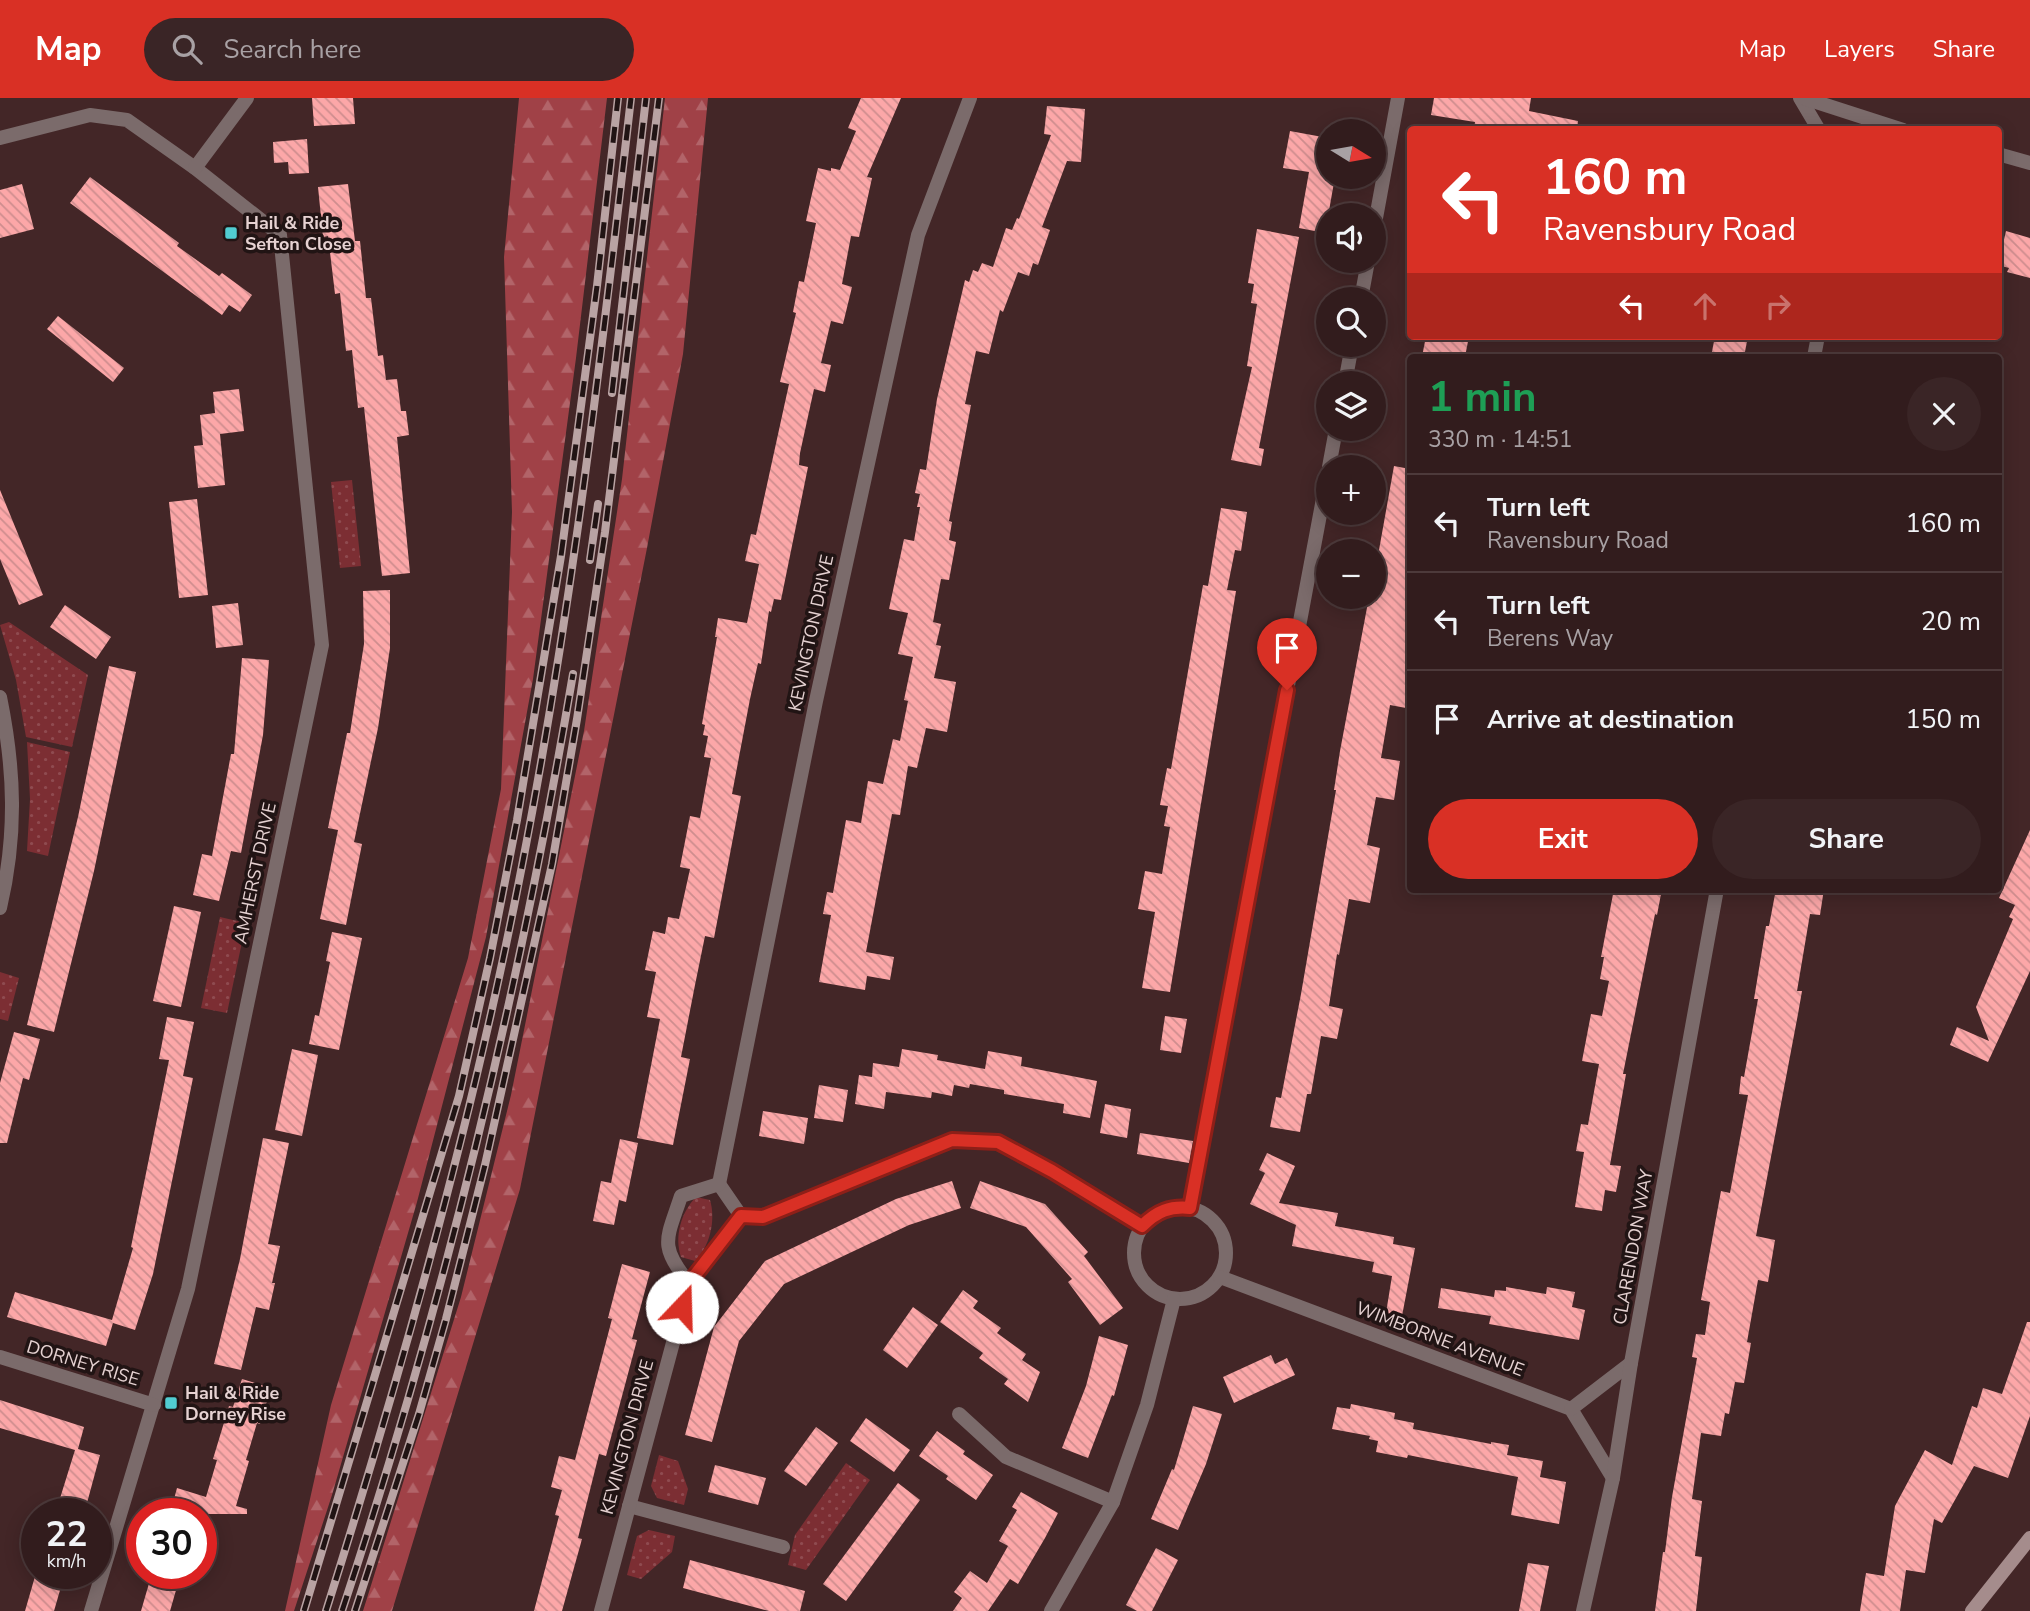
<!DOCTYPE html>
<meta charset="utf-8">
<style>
body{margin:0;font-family:"Nunito Sans",sans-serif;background:#3a2526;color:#f1f3f6;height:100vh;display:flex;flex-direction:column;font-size:26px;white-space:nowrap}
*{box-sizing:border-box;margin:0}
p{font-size:23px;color:#a8a1a4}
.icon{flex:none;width:38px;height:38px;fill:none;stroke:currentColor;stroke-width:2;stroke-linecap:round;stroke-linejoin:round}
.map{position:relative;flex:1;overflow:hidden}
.sheet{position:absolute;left:1407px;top:256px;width:595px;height:539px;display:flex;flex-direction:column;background:#321c1d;border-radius:7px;box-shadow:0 4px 18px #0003,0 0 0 2px #4d3a3b}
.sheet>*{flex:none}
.top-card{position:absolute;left:1407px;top:28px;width:595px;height:214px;border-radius:7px;box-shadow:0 4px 18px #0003,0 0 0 2px #4d3a3b;background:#d93025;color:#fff;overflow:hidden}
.needle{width:46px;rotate:101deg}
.buttons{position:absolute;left:1316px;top:21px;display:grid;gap:14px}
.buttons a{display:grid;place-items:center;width:70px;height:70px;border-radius:50%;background:#321c1d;box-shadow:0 4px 18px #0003,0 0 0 2px #4d3a3b;font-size:35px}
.speed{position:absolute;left:21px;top:1400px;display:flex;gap:14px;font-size:35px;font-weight:700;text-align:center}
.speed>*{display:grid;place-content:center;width:91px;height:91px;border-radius:50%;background:#321c1d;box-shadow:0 4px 18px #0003,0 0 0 2px #4d3a3b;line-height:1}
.speed small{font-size:18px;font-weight:400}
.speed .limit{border:10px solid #d22;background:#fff;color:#111}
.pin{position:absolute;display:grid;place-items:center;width:60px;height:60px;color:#fff;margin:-72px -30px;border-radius:50% 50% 50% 0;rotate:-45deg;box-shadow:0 0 7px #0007}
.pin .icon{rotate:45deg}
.me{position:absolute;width:77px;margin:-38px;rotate:21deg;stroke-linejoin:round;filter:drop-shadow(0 0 5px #0008)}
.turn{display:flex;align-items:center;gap:24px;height:147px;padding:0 21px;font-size:32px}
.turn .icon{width:91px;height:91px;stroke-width:2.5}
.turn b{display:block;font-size:49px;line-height:60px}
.lanes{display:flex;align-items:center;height:66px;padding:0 21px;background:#0003;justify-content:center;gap:35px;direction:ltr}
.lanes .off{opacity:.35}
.round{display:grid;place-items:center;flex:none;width:74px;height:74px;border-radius:37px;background:#3a2526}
.summary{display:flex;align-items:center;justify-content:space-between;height:119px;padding:0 21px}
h1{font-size:42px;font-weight:700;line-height:52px;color:#1e9e55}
.cta{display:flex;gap:14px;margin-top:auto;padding:14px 21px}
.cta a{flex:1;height:80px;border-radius:42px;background:#d93025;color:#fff;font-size:28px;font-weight:700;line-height:80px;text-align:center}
.cta a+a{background:#3a2526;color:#f1f3f6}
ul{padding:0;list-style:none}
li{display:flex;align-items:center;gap:21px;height:98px;padding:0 21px;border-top:2px solid #4d3a3b}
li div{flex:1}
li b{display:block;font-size:26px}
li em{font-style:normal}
header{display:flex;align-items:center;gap:42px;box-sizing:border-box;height:98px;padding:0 35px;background:#d93025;color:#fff}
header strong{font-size:33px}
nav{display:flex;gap:38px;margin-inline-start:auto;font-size:24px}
.search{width:490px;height:63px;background:#3a2526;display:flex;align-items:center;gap:18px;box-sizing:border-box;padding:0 24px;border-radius:38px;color:#a8a1a4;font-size:26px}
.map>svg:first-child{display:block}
</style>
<header>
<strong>Map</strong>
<div class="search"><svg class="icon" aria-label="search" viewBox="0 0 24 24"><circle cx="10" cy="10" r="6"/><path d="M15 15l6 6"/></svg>Search here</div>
<nav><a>Map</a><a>Layers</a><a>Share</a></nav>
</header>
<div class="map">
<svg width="2030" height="1513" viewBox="0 0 2030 1513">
<defs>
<pattern id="grass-dots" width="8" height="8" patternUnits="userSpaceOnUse" patternTransform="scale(1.75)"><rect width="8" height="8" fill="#7c2e33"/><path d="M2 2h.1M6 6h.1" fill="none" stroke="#8f4b50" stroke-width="1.8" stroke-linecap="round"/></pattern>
<pattern id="forest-firs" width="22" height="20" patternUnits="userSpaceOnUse" patternTransform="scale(1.75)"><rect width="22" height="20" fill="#a04147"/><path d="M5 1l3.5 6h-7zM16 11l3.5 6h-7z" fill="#b26469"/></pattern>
<pattern id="building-back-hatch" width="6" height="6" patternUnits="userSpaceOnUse" patternTransform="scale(1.75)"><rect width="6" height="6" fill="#fca7a8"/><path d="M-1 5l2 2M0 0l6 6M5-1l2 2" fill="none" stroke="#ce8d8e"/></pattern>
</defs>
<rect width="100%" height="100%" fill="#432627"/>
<!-- grass -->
<g fill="url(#grass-dots)">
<path d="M352 382 361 468 340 470 331 384Z"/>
<path d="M9 524 88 577 72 649 26 639 16 582 0 527Z"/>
<path d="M27 644 70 654 48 758 27 753 30 701Z"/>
<path d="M220 819 246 825 227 915 201 910Z"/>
<path d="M0 874 19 880 8 923 0 921Z"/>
<path d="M696 1099 710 1102C716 1122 710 1148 695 1163L681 1159C674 1139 681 1114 696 1099Z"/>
<path d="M659 1357 678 1363 688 1391 684 1407 657 1400 651 1388Z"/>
<path d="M846 1365 870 1382 806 1472 788 1467 795 1437Z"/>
<path d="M649 1432 675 1438 672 1454 641 1481 627 1477 637 1438Z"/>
</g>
<!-- forest -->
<g fill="url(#forest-firs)">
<path d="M519 0H607L576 260 533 581 486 839 417 1104 332 1397 294 1513H285L331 1307 468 860 501 691 512 414 504 159Z"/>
<path d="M665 0H708L683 256 647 450 520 1091 392 1513H363L461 1199 511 997 584 633 622 381Z"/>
</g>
<!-- building -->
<g fill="url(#building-back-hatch)">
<path d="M312 0H353L355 26 314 28Z"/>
<path d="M861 0H901L867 79 872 80 859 139 851 138 842 186 852 189 843 226 831 223 821 265 831 267 825 294 814 291 800 355 799 367 808 369 781 502 774 501 771 514 769 513 761 566 758 565 750 601 732 696 741 698 714 840 705 838 695 887 681 959 690 961 673 1047 637 1040 660 921 647 919 656 874 645 872 653 833 665 836 668 819 679 821 690 771 680 769 690 718 700 720 711 660 704 659 708 638 703 637 705 627 702 626 717 539H715L718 520 747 525 759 466 745 463 751 436 756 437 789 286 780 284 796 215 793 214 799 183 804 184 816 125 806 123 811 100 818 70 831 73V70L840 72 856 33 848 30Z"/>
<path d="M1434 0H1531L1529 13 1578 23 1577 32H1474L1475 24 1431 17Z"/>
<path d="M1047 8 1085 11 1081 64 1067 63 1042 129 1050 132 1038 167 1033 165 1029 178 1018 174 1003 214 1000 212 989 256 976 253 965 306 971 307 949 423 952 424 949 442 956 444 949 482 941 481 933 524 941 526 936 547 941 548 934 580 956 584 947 634 926 630 917 670 908 668 900 717 892 716 866 854 894 859 890 882 867 878 865 892 819 884 831 817 823 816 827 794 833 795 846 722 861 725 868 683 883 686 893 641 900 643 908 603 904 602 913 559 898 556 908 515 889 511 904 441 914 443 920 409H917L920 396 915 395 920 371 926 372 937 301 965 182 969 184 973 172 978 174 982 165 993 169 1006 130 1012 132 1017 120 1019 121 1051 37 1044 36Z"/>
<path d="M1290 33 1328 40V79H1335L1325 135 1299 130 1309 74 1283 70Z"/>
<path d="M307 41 309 75 289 76 288 64 274 65 273 44Z"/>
<path d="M90 79 179 145 177 148 219 178 222 175 252 197 240 214 229 207 222 217 70 105Z"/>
<path d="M22 86 34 131 0 140V92Z"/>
<path d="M348 86 355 143H360L366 200H371L378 258 383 257 386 282 397 281 401 313H406L409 337 397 339 410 475 382 478 364 309 358 310 352 252 346 253 340 195 335 196 328 138 323 139 318 89Z"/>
<path d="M1257 131 1299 139 1259 350 1264 351 1261 368 1231 362 1252 269 1247 268 1257 206 1251 205 1254 186 1248 185Z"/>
<path d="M2006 133 2030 140V180L2007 174 2009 170 1998 167Z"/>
<path d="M58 218 124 270 113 284 47 231Z"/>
<path d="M1426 238H1469L1465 259H1422Z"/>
<path d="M1715 238H1748L1744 259H1711Z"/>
<path d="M239 291 244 333 220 336 225 387 198 390 194 348 203 347 200 317 215 315 213 294Z"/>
<path d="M1394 368 1410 371V585L1406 610 1390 607 1381 660 1400 663 1394 702 1376 699 1367 747 1380 750 1370 805 1349 801 1339 857 1337 856 1329 908 1343 911 1337 941 1321 938 1311 996H1307L1300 1034 1270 1029 1276 999 1281 1000 1301 896 1336 692H1334L1340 653 1369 499H1374V480Z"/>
<path d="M0 392 43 497 19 507 0 461Z"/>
<path d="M197 401 208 497 179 500 169 404Z"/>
<path d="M1221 410 1247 414 1241 453 1235 452 1227 492 1236 493 1170 894 1142 890 1155 814 1138 811 1145 773 1162 776 1170 729 1164 728 1168 708 1160 707 1167 670 1171 671 1203 487 1208 488Z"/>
<path d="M390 492V550L378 630 354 744 362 746 346 827 320 821 338 732 328 730 347 635H350L364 546 363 493Z"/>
<path d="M238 505 243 547 216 550 212 508Z"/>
<path d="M65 507 111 539 96 561 50 529Z"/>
<path d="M242 560 269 562 263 637 241 755 231 753 219 803 193 797 202 756 212 758 231 656H234Z"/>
<path d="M109 568 136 574 94 773 54 934 27 927 78 719Z"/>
<path d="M2030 732V873L1988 964 1950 947 1957 929 1989 943 1976 909 2013 821 2009 819 2015 807 1999 800Z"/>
<path d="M1614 791H1662L1657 817 1655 816 1623 976H1626L1610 1067 1621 1068 1616 1094 1605 1092 1602 1113 1575 1109 1584 1054 1576 1053 1581 1026 1588 1027 1599 966 1582 963 1591 916 1602 918 1609 883 1600 881 1604 859H1601Z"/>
<path d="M1776 791H1824L1820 817 1810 816 1797 893H1802L1798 916 1756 1138 1775 1142 1768 1184 1758 1182 1747 1244 1751 1245 1744 1285 1735 1284 1729 1316 1725 1315 1721 1338 1701 1335 1692 1401 1702 1403 1695 1458 1702 1459 1696 1513H1655L1663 1454H1665L1672 1399 1697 1260 1692 1259 1696 1236 1705 1237 1710 1204 1701 1202 1721 1093 1730 1095 1748 997 1739 996 1741 978 1744 979 1758 901H1754L1766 828H1769Z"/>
<path d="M174 808 201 814 181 909 153 903Z"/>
<path d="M332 834 362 840 339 952 309 946 315 917 319 918 330 864 326 863Z"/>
<path d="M1165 918 1187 921 1181 955 1160 952Z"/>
<path d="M167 919 194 924 183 978 193 980 153 1176 135 1232 113 1225 106 1248 7 1219 15 1194 112 1222 133 1150 131 1149 169 962 159 961Z"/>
<path d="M14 934 40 941 29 982 23 980 7 1045H0V985Z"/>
<path d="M292 951 318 957 302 1038 275 1032Z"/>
<path d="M902 951 938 957 937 962 985 971 988 953 1022 959 1021 968 1097 983 1090 1020 1063 1015 1064 1006 1004 996V992L970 986 969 990 954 987 952 998 932 994 931 1000 886 994 884 1011 855 1006 859 977 872 979 873 965 899 969Z"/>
<path d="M819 987 848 992 843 1024 814 1020Z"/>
<path d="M1105 1006 1131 1011 1127 1040 1100 1035Z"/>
<path d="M763 1013 808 1020 804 1046 759 1038Z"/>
<path d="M1140 1035 1193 1043 1189 1065 1137 1056Z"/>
<path d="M263 1040 289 1045 268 1146 280 1148 272 1185H275L269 1212 256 1209 241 1272 214 1266 240 1161Z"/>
<path d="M620 1041 638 1045 626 1104 619 1102 614 1127 593 1123 601 1083 611 1085Z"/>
<path d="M1267 1055 1295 1068 1279 1105 1338 1115 1335 1128 1394 1139 1393 1146 1415 1150 1402 1218 1386 1215 1392 1178 1372 1174 1374 1164 1292 1148 1296 1127 1250 1106 1265 1075 1259 1072Z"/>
<path d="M952 1083 961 1110 909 1127 784 1186 739 1243 712 1344 685 1337 714 1229 765 1163 896 1101Z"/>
<path d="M980 1083 1045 1106 1088 1154 1084 1158 1123 1210 1100 1227 1068 1184 1072 1181 1026 1129 970 1110Z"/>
<path d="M622 1166 650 1174 632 1241 637 1242 606 1358 599 1356 578 1440 582 1441 562 1513H534L559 1418 555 1417 562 1392 551 1389 559 1358 575 1362 612 1221 608 1220Z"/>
<path d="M1506 1189 1546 1196 1547 1189 1575 1194 1572 1209 1585 1212 1579 1242 1489 1226 1491 1218 1438 1210 1441 1190 1494 1199 1495 1192 1506 1193Z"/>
<path d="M963 1192 978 1203 973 1210 1001 1230 997 1235 1026 1256 1022 1262 1040 1274 1028 1304 1004 1286 1008 1281 979 1260 983 1255 940 1224Z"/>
<path d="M913 1209 938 1227 907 1270 883 1252Z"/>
<path d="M2027 1224H2030V1318L2008 1380 1974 1368 1942 1425 1934 1421 1925 1475 1906 1472 1900 1513H1860L1866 1475 1884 1478 1895 1408 1925 1352 1952 1367 1972 1308 1977 1310 1983 1290 2002 1296Z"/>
<path d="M1099 1238 1128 1247 1114 1298 1112 1297 1088 1360 1062 1350 1086 1288Z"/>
<path d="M1271 1257 1275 1266 1287 1260 1295 1277 1234 1305 1223 1279Z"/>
<path d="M242 1281 271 1290 260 1326 257 1325 246 1362 249 1363 236 1408 247 1411V1416H170L177 1390 206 1399 217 1362 213 1361 229 1308 233 1309Z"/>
<path d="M0 1302 84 1329 78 1351 100 1357 84 1416 57 1410 75 1352 0 1330Z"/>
<path d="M1351 1306 1395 1315 1394 1321 1414 1325 1413 1331 1491 1346V1344L1509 1347 1507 1357 1543 1363 1540 1379 1566 1384 1559 1426 1511 1417 1518 1379 1408 1357 1407 1360 1376 1354 1378 1343 1369 1341 1370 1338 1332 1331 1337 1309 1350 1311Z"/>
<path d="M1193 1308 1222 1316 1206 1366 1178 1432 1151 1421 1172 1371 1174 1372Z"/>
<path d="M866 1320 910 1352 894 1374 850 1343Z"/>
<path d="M816 1329 838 1345 806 1388 784 1373Z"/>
<path d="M937 1333 965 1353 963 1356 993 1377 976 1402 946 1381 948 1378 919 1358Z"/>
<path d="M715 1367 766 1380 758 1407 708 1394Z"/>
<path d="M898 1385 920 1402 846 1503 823 1486Z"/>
<path d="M1021 1394 1058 1415 1045 1440 1018 1486 1010 1481 988 1513H953L962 1500 954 1494 970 1473 987 1485 1008 1448 999 1443 1017 1412 1012 1409Z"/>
<path d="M1156 1450 1178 1462 1152 1513H1137L1126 1507Z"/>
<path d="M690 1462 805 1493 800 1513H769L683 1490Z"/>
<path d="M1528 1465 1549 1468 1540 1513H1519Z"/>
<path d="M36 1475H65L54 1513H25Z"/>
<path d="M152 1475H181L170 1513H141Z"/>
</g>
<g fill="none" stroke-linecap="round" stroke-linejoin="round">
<!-- street -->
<g stroke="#7b6b6b" stroke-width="14">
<path d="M1800 0 1819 32"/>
<path d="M1804 0 1903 32"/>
<path d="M0 40 90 17 127 22 195 70 280 137 322 547 188 1191 91 1513"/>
<path d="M1998 56 2030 65"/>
<path d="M195 70 247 0"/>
<path d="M1374 131 1398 0"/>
<path d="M1361 201 1368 163"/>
<path d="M1814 259 1818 238"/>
<path d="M1345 285 1352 247"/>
<path d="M1329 369 1336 331"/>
<path d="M0 599C15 673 17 737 0 810"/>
<path d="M719 1086 741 1118"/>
<circle cx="1180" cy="1155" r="46"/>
<path d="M1190 1110 1328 374"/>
<path d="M1220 1179 1571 1311 1613 1380"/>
<path d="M689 1185 741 1118 763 1119 952 1042 998 1044 1052 1073 1142 1128"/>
<path d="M0 1259 154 1307"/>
<path d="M1571 1311 1631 1265"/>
<path d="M959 1316 1006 1359 1113 1404"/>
<path d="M629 1408 783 1449"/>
<path d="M601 1513 689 1185C658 1147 667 1141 681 1098L719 1086 816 603 918 137 970 0"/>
<path d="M1051 1513 1113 1404 1147 1307 1174 1201"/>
<path d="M1583 1513 1613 1380 1631 1265 1717 791"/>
</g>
<!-- secondary -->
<path stroke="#a58c8c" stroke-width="14" d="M1972 1513 2030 1440"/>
<defs>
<g id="rail">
<path d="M612 295 646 0"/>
<path d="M590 462 598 406"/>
<path d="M304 1513 459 998 490 860 517 722 561 458 597 188 618 0"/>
<path d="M326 1513C394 1298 456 1081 503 861 564 577 598 288 631 0"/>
<path d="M342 1513C444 1207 519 894 573 576"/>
<path d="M355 1513 419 1316 446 1221 485 1067 552 766 577 621 605 434 659 0"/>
</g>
</defs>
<!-- rail casing -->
<use href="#rail" stroke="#b9a3a3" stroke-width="8"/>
<!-- rail -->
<use href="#rail" stroke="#211414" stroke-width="5" stroke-dasharray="16" stroke-linecap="butt"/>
</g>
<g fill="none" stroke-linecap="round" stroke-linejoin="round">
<defs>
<path id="route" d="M682 1209 689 1185 741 1118 763 1119 952 1042 998 1044 1052 1073 1142 1128C1157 1113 1170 1108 1190 1110L1287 592"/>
</defs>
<!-- route casing -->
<use href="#route" stroke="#8d1f18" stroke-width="18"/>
<!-- route -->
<use href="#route" stroke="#d93025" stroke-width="12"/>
</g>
<!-- markers -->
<g fill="#51ccd1" stroke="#211414" stroke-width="2.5">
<rect x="224" y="128" width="14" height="14" rx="3.5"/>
<rect x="164" y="1298" width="14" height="14" rx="3.5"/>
</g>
<g text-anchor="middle" stroke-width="7" stroke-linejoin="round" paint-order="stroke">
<!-- poi labels -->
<g font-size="18" font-weight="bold" fill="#e6d2d2" stroke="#211414" text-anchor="start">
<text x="245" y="131">Hail &amp; Ride<tspan x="245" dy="21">Sefton Close</tspan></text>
<text x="185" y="1301">Hail &amp; Ride<tspan x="185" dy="21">Dorney Rise</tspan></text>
</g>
<!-- street labels -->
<g font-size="18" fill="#e6d2d2" stroke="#211414">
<text transform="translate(811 535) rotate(-78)" y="6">KEVINGTON DRIVE</text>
<text transform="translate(255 775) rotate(-78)" y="6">AMHERST DRIVE</text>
<text transform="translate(1633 1149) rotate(-80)" y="6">CLARENDON WAY</text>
<text transform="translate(1440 1241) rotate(21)" y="6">WIMBORNE AVENUE</text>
<text transform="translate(83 1265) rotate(17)" y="6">DORNEY RISE</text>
<text transform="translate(627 1339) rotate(-75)" y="6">KEVINGTON DRIVE</text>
</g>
</g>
</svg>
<div class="buttons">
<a><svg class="needle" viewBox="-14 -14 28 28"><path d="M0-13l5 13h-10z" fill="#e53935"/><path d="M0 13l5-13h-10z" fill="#a8a1a4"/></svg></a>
<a><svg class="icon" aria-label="sound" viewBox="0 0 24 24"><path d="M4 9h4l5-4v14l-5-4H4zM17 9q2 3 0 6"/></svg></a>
<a><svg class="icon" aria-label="search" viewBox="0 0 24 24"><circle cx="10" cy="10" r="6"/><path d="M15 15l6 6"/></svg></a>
<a><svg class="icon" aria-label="layers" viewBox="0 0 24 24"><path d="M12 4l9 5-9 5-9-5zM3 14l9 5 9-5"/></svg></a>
<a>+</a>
<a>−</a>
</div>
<div class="speed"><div>22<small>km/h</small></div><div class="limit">30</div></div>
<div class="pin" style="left:1287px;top:592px;background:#d93025"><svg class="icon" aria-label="arrive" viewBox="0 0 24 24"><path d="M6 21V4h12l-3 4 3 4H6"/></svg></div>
<svg class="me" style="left:682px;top:1209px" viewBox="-20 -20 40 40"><circle r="19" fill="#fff"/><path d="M0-13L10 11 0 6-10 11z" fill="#d93025"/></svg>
<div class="top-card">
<div class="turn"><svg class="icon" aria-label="left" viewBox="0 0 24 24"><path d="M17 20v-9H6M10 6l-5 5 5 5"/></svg><div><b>160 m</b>Ravensbury Road</div></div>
<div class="lanes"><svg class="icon" aria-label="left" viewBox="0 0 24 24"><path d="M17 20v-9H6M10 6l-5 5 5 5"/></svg><svg class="icon off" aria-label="ahead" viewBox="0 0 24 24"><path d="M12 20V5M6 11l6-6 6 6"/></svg><svg class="icon off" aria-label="right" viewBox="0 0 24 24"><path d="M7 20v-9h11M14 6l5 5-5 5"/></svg></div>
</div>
<section class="sheet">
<div class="summary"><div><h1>1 min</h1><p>330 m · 14:51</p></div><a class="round"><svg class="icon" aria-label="close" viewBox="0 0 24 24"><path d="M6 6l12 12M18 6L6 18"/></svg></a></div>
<ul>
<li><svg class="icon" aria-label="left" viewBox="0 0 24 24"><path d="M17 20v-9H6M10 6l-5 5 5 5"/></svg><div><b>Turn left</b><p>Ravensbury Road</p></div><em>160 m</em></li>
<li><svg class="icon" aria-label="left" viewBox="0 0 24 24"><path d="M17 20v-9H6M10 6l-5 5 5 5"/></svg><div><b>Turn left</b><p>Berens Way</p></div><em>20 m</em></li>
<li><svg class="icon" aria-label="arrive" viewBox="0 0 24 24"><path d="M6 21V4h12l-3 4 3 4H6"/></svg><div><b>Arrive at destination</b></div><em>150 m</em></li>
</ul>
<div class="cta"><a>Exit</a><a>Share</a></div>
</section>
</div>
